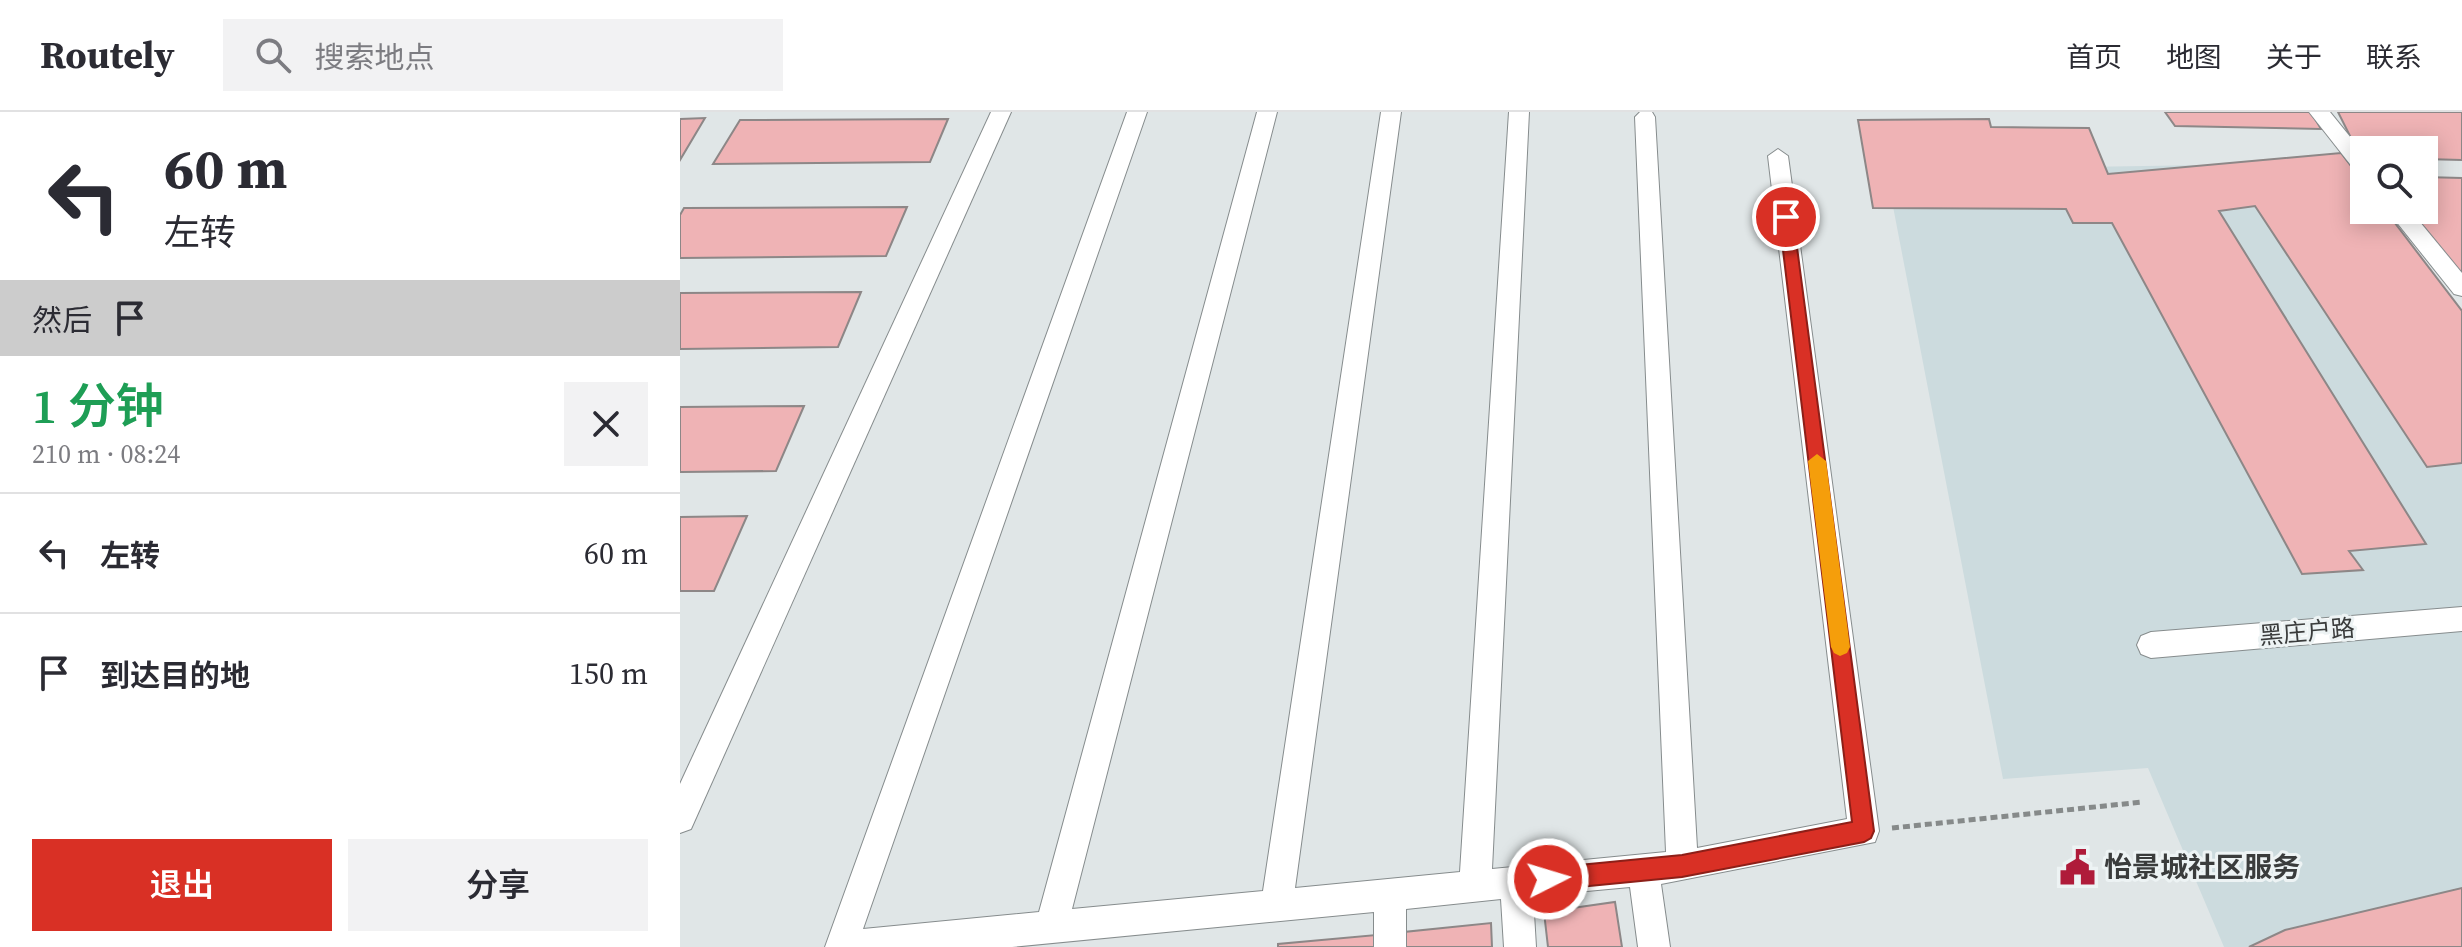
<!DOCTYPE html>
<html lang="zh">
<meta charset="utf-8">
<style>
body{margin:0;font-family:"Source Serif 4","Noto Sans SC",serif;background:#f2f2f3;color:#2b2b33;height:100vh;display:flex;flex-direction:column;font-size:30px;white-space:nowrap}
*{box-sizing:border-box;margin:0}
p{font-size:26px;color:#7c7c81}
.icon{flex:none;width:44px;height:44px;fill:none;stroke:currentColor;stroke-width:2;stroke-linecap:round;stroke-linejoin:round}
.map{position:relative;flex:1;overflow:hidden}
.side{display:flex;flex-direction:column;background:#fff;width:680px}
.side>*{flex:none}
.top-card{background:#fff;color:#2b2b33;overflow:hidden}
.controls{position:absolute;left:1670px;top:24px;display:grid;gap:16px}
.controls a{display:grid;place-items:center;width:88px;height:88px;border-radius:0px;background:#fff;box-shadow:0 4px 20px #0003;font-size:40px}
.pin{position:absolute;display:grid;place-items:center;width:68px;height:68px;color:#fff;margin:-34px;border:4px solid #fff;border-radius:50%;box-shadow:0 2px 8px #0007}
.me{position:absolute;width:88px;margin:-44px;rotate:85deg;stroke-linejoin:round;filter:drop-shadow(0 0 6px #0008)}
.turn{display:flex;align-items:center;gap:28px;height:168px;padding:0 32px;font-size:36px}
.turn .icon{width:104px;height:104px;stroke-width:2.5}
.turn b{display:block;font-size:56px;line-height:68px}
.then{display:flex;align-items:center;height:76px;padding:0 32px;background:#0003;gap:16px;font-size:30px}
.round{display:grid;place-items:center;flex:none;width:84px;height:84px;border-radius:0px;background:#f2f2f3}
.overview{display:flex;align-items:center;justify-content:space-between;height:136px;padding:0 32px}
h1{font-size:48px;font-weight:600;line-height:60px;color:#1e9e55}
.button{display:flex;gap:16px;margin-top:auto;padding:16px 32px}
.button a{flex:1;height:92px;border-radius:0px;background:#d93025;color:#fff;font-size:32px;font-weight:600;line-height:92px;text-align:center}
.button a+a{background:#f2f2f3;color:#2b2b33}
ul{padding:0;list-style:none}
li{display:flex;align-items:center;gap:24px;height:120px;padding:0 32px;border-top:2px solid #e1e1e2}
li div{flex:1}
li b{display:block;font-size:30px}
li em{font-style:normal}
header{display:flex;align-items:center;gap:48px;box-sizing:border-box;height:112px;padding:0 40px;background:#fff;border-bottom:2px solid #e1e1e2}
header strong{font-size:38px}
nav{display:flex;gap:44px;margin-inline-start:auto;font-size:28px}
.search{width:560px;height:72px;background:#f2f2f3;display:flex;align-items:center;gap:20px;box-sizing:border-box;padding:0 28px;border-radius:0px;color:#7c7c81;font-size:30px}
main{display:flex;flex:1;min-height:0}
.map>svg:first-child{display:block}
</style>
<header>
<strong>Routely</strong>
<div class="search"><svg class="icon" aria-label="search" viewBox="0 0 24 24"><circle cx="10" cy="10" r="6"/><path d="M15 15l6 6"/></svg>搜索地点</div>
<nav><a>首页</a><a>地图</a><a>关于</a><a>联系</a></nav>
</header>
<main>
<section class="side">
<div class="top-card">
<div class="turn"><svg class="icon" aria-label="left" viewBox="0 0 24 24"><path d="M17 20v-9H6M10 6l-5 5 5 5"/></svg><div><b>60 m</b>左转</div></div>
<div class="then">然后<svg class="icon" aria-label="arrive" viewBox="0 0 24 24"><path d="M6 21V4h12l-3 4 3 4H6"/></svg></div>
</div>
<div class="overview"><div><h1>1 分钟</h1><p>210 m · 08:24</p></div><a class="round"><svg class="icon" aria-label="close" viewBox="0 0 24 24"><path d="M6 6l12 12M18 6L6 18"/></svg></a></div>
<ul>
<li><svg class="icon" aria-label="left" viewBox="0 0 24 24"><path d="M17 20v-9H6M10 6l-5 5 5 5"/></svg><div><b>左转</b></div><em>60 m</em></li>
<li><svg class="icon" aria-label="arrive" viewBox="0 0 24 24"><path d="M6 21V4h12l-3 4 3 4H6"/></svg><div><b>到达目的地</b></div><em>150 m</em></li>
</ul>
<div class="button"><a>退出</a><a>分享</a></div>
</section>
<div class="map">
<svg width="1782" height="835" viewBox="0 0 1782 835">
<rect width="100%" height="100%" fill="#e0e6e7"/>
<!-- built -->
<path fill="#ccdbde" d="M1658 51 1684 98 1782 211V789L1590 835H1544L1468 656 1323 667 1206 58Z"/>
<!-- building -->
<g fill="#efb3b5" stroke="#8d8787" stroke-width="2">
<path d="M1485 0H1631L1641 17 1495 14Z"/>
<path d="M1658 0H1782V48L1744 47V38H1684L1675 34Z"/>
<path d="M25 6 0 48V7Z"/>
<path d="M268 7 250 50 33 52 60 8Z"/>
<path d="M1309 7 1311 15 1409 16 1428 62 1661 41 1684 71V98H1705L1782 199V351L1747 355 1575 94 1539 99 1746 432 1669 439 1683 458 1622 462 1432 111H1393L1386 97 1193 96 1178 8Z"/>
<path d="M1744 65 1782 66V165L1729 98H1744Z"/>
<path d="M227 95 206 144 0 146V103L4 96Z"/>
<path d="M181 180 158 235 0 237V181Z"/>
<path d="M124 294 96 359 0 360V295Z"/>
<path d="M67 404 34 479H0V405Z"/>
<path d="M1782 776V835H1569L1605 818Z"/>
<path d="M935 790 942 835H868L864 800Z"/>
<path d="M811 811 812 835H724V820Z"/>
<path d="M696 823V835H598V832Z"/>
</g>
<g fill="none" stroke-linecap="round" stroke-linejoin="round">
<defs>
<g id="minor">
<path d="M311 0H331L11 717 0 721V672Z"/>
<path d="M447 0H467L183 817 359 800 577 0H597L392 797 583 779 701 0H721L615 776 780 760 829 0H849L812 757 986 740 955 5 960 0H972L975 5 1017 736 1167 707 1088 44 1098 37 1108 44 1199 719 1195 730 981 772 990 835H958L950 775 853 784 856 835H824L821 787 726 797V835H694V800L332 835H145Z"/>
<path d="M1629 0H1650L1684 42V63L1677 61Z"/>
<path d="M1707 98H1730L1782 161V184L1774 182Z"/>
<path d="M1782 495V519L1471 546 1461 542 1457 533 1461 524 1471 520Z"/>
</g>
</defs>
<!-- minor casing -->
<use href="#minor" stroke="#868c8d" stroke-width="2"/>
<!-- path -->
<path stroke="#868a8a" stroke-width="5" stroke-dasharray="7 4" stroke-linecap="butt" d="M1212 716 1463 690"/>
<!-- minor -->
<use href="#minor" fill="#fff" fill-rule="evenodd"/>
</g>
<!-- route -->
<path fill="#d93025" stroke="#8d1f18" stroke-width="2" d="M1106 100 1113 105 1194 719 1191 726 1184 730 1002 765 868 778 860 775 857 767 860 759 868 756 1002 743 1172 710 1099 105Z"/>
<!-- slow -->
<path fill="#f59e0b" d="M1137 342 1146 349 1170 535 1167 541 1160 544 1154 541 1151 535 1128 349Z"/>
<!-- icons -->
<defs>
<symbol id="civic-bare" viewBox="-9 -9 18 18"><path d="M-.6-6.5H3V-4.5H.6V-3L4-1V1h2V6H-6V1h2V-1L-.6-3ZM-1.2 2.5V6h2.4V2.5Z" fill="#af1b3a" stroke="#edf3f4" stroke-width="2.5" paint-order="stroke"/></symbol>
</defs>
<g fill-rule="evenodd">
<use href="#civic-bare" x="1372" y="730" width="51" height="51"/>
</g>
<g text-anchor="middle" stroke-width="6" stroke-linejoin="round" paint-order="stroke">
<!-- street labels -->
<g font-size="24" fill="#3a3c3c" stroke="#edf3f4">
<text transform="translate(1627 520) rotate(-5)" y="8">黑庄户路</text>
</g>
<!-- near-poi labels -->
<g font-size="28" font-weight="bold" fill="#3a3c3c" stroke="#edf3f4" text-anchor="start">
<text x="1424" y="765">怡景城社区服务</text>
</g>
</g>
</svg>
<div class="controls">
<a><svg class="icon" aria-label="search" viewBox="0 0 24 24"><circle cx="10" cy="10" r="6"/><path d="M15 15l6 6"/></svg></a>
</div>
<div class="pin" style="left:1106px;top:105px;background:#d93025"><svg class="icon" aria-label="arrive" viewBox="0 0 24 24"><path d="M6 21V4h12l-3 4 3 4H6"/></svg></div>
<svg class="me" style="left:868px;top:767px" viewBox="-20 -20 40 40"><circle r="17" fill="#d93025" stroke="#fff" stroke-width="3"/><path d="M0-11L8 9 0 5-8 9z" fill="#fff"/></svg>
</div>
</main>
